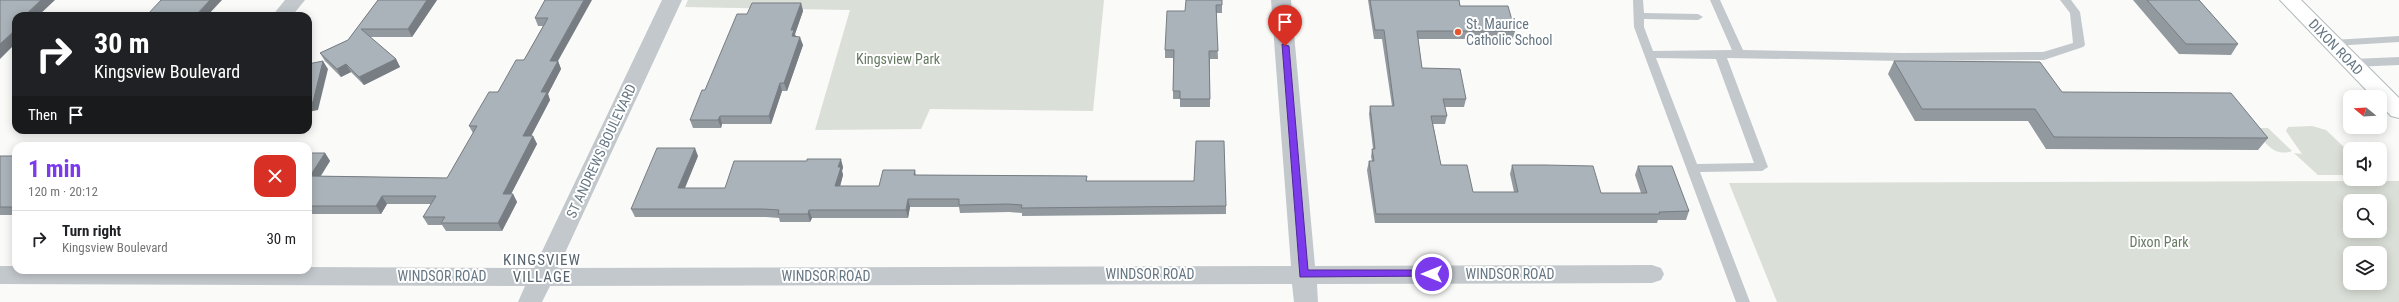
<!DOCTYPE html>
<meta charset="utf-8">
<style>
body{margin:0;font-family:"Roboto Condensed",sans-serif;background:#f2f2f2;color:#202124;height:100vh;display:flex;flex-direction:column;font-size:15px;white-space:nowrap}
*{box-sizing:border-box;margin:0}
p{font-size:13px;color:#757577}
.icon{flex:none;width:22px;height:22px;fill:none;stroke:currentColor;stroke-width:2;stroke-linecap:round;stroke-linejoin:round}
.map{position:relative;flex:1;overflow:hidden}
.panel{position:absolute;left:12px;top:142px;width:300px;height:132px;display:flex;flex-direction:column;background:#fff;border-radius:12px;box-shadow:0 2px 10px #0003}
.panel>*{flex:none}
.top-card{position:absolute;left:12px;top:12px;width:300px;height:122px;border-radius:12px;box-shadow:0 2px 10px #0003;background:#202124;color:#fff;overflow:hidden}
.needle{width:26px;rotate:288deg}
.fabs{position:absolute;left:2343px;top:90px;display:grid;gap:8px}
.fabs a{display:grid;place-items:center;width:44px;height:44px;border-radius:8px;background:#fff;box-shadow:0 2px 10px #0003;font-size:20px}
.pin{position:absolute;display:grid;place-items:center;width:34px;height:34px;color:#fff;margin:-41px -17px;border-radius:50% 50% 50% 0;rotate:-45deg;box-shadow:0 0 4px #0007}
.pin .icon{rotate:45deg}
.me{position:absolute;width:44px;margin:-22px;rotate:270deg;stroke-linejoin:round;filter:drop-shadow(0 0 3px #0008)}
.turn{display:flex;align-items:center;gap:14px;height:84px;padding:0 16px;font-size:18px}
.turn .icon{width:52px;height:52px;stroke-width:2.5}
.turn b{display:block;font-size:28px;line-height:34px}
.then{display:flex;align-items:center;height:38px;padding:0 16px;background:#0003;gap:8px;font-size:15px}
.round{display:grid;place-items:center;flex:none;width:42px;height:42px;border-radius:12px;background:#f2f2f2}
.overview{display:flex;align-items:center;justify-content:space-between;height:68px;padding:0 16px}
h1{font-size:24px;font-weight:700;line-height:30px;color:#7c3aed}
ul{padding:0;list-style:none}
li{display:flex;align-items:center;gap:12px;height:56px;padding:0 16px;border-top:1px solid #e0e0e0}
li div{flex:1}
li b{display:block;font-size:15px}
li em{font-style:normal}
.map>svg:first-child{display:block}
</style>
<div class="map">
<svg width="2399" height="302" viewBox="0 0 2399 302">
<rect width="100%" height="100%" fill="#fafaf8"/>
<!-- green -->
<g fill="#dadfd7" fill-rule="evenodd">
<path d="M688 0H1104L1093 111 930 109 921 129 815 130 850 10 685 7Z"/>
<path d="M2312 126 2326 130 2350 153V175H2318L2294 153 2302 154 2286 131 2288 127Z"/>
<path d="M2252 128H2268L2292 151C2273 158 2264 140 2252 128Z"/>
<path d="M2399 181V302H1777L1729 183ZM2350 201H2380V231H2350ZM2350 253H2380V283H2350Z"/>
</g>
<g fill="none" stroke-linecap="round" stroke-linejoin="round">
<defs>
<path id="secondary" d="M2280 0H2301L2399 98V118L2391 116 2380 104V97H2373Z"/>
</defs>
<!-- secondary casing -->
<use href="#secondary" stroke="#b3babf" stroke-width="2"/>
<!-- lane -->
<g fill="#c3c8cc" fill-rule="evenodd">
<path d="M1633 0H1643L1644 13 1698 14 1703 17 1698 20 1644 19V27L1653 51 1732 50 1710 0H1720L1743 50 1903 53 2043 52 2073 43 2070 13 2060 0H2071L2080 12 2085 45 2083 47 2044 60 1903 61 1727 58 1768 167 1762 171 1700 172 1750 302H1736L1634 27ZM1656 58 1716 59 1754 163 1697 164Z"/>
<path d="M2399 36V42L2333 46 2328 43 2333 40Z"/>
<path d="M2399 57V65L2353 67 2347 63 2353 59Z"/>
</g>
<!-- street -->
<g fill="#c3c8cc" fill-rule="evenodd">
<path d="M285 0H305L292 16H272Z"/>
<path d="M662 0H682L558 268 1291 266 1271 0H1291L1315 266 1652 265 1661 268 1664 274 1661 280 1652 283 1317 284 1318 302H1294L1292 284 550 286 542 302H518L525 286 0 284V266H16V270H308V267L534 268Z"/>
</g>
<!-- secondary -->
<use href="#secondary" fill="#fff" fill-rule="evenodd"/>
</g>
<!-- wall -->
<g fill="#929a9f">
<path d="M378 0H437L412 37H370L396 59 400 67 364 85 351 72 341 77 325 61 320 53 348 40Z"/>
<path d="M545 0 558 61 561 69 548 94 550 100 531 136H533L537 144 511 194H513L517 202 502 231H446L442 225H428L423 217 431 204H387L381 214H308V153H325L330 161 321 176 447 178 473 133 469 126 524 60 543 26H538L535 18Z"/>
<path d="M1222 0V13H1216L1218 59H1210V107H1180V99H1173V58H1165V50Z"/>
<path d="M1368 0H1459L1460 6 1515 31 1513 39H1418L1422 68 1466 99 1464 107H1445L1447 116 1445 124H1433L1441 165 1473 192H1514L1510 174 1512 165 1601 193H1641L1635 175 1638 166 1689 211 1686 220H1658L1657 223H1375L1367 170 1369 161H1372L1371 157 1372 149H1373L1369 114 1370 106H1392L1382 39H1374Z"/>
<path d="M2133 0H2199L2238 44 2231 55 2179 54Z"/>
<path d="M801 3 803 11 795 34 796 37 803 45 787 91H782L771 124H722L721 128H693L690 120 705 90 747 14Z"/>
<path d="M1894 61 2062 92 2268 138 2258 150 2046 149 2028 121H1915L1888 74Z"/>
<rect x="0" y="156" width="16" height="59"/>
<path d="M698 156 685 188H725L843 167 842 171 843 175 840 186H879L915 170 916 175 1087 176V181L1226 206V214L1022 216V213L1009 212 960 213 959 207H910L908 218H812L810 222H780L779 218 766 217H635L631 209Z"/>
</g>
<!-- shaded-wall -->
<g fill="#777d82">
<path d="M41 0H55L38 16H24Z"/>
<path d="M210 0H222L207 16H195Z"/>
<path d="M427 0H437L412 37 408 29Z"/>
<path d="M584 0H592L558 61 561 69 548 94 550 100 527 144 523 136 541 92 550 61Z"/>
<path d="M801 3 803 11 795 34 796 38 792 36 791 30Z"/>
<path d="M16 29V43L0 59V44Z"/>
<path d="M800 37 803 45 787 91 784 83Z"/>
<path d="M396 59 400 67 364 85 359 77Z"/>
<path d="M323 61 328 69 318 110 308 112V103Z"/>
<path d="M346 64 351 72 341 77 337 69Z"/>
<path d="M780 83 782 91 771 124 769 116Z"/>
<path d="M720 116 722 124 721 128 718 120Z"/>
<path d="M533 136 537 144 507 202 503 194Z"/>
<path d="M695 148 698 156 681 197 678 188Z"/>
<path d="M325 153 330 161 315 184 310 176Z"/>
<path d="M841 159 843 167 842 171 843 175 838 194 835 186 838 167Z"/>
<path d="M513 194 517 202 502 231 498 223Z"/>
<path d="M382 196 387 204 381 214 376 206Z"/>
<path d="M908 199 910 207 908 218 906 210Z"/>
<path d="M809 210 812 218 810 222 808 214Z"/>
</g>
<!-- building -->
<g fill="#aab3b9" stroke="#777d82">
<path d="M0 0H41L24 16H16V29L0 44Z"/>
<path d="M161 0H210L195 16H139L141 14H148Z"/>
<path d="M378 0H427L408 29H361L396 59 359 77 346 64 337 69 320 53 348 40Z"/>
<path d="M545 0H584L550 61H558L541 92H547L523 136H533L503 194H513L498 223H441L445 217H423L436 196H382L376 206H308V153H325L310 176 447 178 477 126H469L489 92H498L516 60H524L548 18H535Z"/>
<path d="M1186 0H1222V5H1216L1218 51H1209L1210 99H1180V91H1173L1174 50H1165L1167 11H1185Z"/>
<path d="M1370 0H1459L1460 6H1508L1515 31H1417L1422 68 1460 69 1466 99H1443L1447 116H1431L1441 165H1467L1473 192H1518L1512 165H1545L1593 166 1601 193H1647L1638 166H1672L1689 211 1659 212 1660 214H1376L1369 161H1374L1372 149H1375L1370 106H1394L1384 30H1375Z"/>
<path d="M2147 0H2199L2238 44H2186Z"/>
<path d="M752 3H801L791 30H794L792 36 800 37 784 83H780L769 116H720L718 120H690L702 90H705L737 14H747Z"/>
<path d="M323 61 313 102 308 103V64Z"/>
<path d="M1894 61 2040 62 2062 92 2231 93 2268 138 2054 137 2035 109H1922Z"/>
<path d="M1196 141H1224L1226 206 1021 208 1022 205 1008 204 959 205V199H908L906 210H809L808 214H778L779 210 763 209H631L657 148H695L678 188H725L734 161H807V159H841L838 167H841L835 186H879L883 170H915L914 175 1087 176 1086 181H1194Z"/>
<rect x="0" y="156" width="16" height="51"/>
</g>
<!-- route -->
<path fill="#7c3aed" stroke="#51269a" d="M1282 44 1289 46 1308 270H1432L1436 271V276L1300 277Z"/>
<!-- markers -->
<circle fill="#e4572e" stroke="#fff" stroke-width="1.5" cx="1458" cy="32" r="4"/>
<g text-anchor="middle" stroke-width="4" stroke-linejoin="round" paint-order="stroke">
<!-- poi labels -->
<g font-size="14" fill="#657683" stroke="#fff" text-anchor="start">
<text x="1466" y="29">St. Maurice<tspan x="1466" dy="16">Catholic School</tspan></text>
</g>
<!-- street labels -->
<g font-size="14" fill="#657683" stroke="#fff">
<text transform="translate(2336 47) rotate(46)" y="5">DIXON ROAD</text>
<text transform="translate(601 151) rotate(-65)" y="5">ST ANDREWS BOULEVARD</text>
<text x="1150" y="279">WINDSOR ROAD</text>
<text x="1510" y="279">WINDSOR ROAD</text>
<text x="442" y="281">WINDSOR ROAD</text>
<text x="826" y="281">WINDSOR ROAD</text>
</g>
<!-- park labels -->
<g font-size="14" fill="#687a64" stroke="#fff">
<text x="898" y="64">Kingsview Park</text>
<text x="2159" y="247">Dixon Park</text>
</g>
<!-- neighbourhood labels -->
<g font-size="15" letter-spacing="1" fill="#57646e" stroke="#fff">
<text x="542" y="265">KINGSVIEW<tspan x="542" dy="17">VILLAGE</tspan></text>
</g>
</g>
</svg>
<div class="fabs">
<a><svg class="needle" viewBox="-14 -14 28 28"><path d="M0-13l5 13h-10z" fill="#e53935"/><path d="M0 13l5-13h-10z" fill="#757577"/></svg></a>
<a><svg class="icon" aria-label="sound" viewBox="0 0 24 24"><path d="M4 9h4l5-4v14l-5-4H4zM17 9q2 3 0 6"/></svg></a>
<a><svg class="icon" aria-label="search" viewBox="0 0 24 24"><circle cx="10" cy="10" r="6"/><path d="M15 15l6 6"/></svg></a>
<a><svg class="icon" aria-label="layers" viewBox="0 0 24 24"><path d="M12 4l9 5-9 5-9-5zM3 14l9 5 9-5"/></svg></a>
</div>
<div class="pin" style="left:1285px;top:46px;background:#d93025"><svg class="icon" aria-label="arrive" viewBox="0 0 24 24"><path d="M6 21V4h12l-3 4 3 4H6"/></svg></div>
<svg class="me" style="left:1432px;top:274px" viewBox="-20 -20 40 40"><circle r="17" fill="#7c3aed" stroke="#fff" stroke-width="3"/><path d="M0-11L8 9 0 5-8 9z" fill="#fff"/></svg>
<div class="top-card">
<div class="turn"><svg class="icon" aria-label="right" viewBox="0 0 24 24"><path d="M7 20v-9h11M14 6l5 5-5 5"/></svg><div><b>30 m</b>Kingsview Boulevard</div></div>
<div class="then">Then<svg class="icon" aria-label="arrive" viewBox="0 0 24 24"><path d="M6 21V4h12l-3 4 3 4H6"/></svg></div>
</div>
<section class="panel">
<div class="overview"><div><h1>1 min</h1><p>120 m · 20:12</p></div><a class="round" style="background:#d93025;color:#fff"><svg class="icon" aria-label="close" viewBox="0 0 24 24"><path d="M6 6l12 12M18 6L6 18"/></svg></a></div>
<ul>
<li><svg class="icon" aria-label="right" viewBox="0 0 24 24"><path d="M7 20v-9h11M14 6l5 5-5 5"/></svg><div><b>Turn right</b><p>Kingsview Boulevard</p></div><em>30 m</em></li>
</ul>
</section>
</div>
